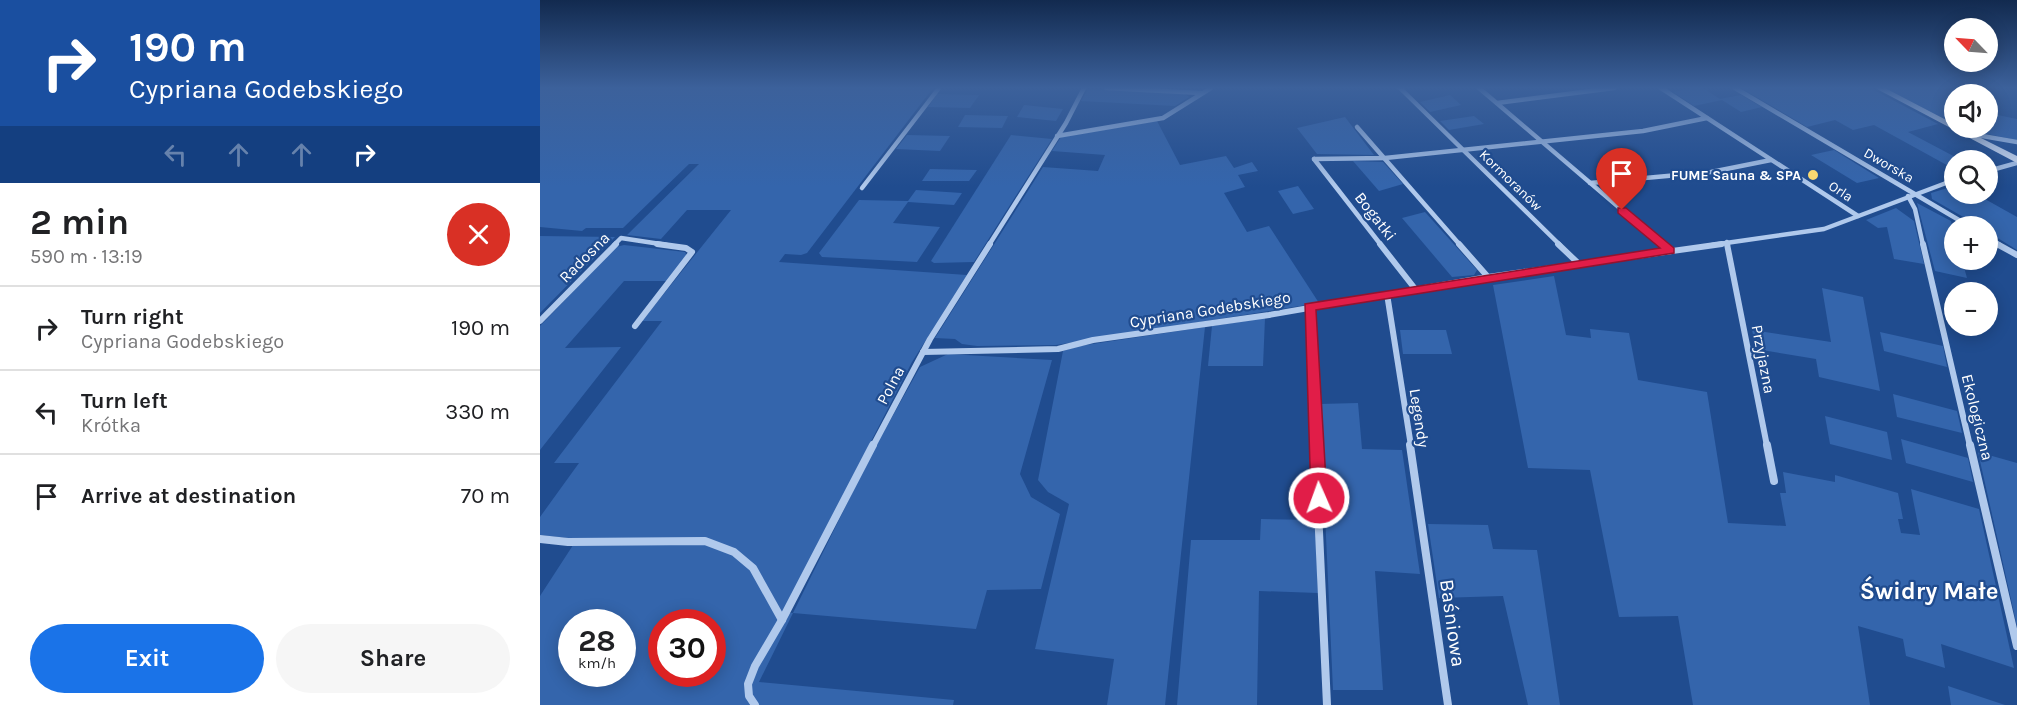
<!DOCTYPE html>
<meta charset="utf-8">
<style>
body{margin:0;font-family:Karla,sans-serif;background:#f6f6f6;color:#202124;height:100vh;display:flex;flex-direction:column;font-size:22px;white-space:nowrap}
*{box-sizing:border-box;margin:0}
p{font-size:20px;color:#757577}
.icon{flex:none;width:33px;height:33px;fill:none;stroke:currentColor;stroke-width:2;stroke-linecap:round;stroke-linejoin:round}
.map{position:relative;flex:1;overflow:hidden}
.sheet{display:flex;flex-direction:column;background:#fff;width:540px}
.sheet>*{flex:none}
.hud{background:#1a4fa0;color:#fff;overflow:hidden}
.needle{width:39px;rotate:295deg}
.tools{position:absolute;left:1404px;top:18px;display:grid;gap:12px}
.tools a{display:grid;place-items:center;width:54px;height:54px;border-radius:50%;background:#fff;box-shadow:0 3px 15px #0003;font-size:30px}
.speed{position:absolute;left:18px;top:609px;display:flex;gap:12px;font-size:30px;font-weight:700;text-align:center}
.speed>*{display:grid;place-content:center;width:78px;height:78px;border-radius:50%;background:#fff;box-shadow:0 3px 15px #0003;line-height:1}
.speed small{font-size:15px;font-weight:400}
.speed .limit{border:9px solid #d22;background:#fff;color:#111}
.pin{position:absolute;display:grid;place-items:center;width:51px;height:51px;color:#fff;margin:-62px -26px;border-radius:50% 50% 50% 0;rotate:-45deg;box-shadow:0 0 6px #0007}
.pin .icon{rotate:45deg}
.me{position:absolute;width:66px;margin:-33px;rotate:358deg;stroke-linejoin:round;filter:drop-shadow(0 0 4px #0008)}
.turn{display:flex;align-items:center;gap:21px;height:126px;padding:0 30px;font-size:27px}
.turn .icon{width:78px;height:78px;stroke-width:2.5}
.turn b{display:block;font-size:42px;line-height:51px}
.lanes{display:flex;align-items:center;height:57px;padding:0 30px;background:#0003;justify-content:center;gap:30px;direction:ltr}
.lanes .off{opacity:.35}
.round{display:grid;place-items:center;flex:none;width:63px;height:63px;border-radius:32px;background:#f6f6f6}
.summary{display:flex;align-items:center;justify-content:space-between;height:102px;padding:0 30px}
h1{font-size:36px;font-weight:700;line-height:45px}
.cta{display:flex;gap:12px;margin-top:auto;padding:12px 30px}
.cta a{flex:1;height:69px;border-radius:36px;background:#1a73e8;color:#fff;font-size:24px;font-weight:700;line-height:69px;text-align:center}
.cta a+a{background:#f6f6f6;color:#202124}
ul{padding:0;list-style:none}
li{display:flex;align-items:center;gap:18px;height:84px;padding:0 30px;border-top:2px solid #e0e0e0}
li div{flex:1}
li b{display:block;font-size:22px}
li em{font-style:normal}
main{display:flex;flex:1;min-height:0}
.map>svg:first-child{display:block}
</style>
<main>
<section class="sheet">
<div class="hud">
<div class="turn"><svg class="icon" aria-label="right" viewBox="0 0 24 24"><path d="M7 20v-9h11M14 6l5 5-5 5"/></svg><div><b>190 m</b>Cypriana Godebskiego</div></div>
<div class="lanes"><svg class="icon off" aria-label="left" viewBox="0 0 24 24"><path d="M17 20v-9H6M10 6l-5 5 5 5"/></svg><svg class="icon off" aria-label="ahead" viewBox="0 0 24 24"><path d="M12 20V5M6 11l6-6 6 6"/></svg><svg class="icon off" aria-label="ahead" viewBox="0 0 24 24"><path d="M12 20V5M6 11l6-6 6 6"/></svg><svg class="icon" aria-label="right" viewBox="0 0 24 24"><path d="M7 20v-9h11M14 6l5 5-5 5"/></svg></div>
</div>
<div class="summary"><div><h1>2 min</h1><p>590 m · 13:19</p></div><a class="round" style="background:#d93025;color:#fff"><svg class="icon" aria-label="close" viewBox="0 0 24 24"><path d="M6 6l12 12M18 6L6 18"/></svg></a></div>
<ul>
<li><svg class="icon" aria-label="right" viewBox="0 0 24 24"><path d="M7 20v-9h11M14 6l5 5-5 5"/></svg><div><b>Turn right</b><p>Cypriana Godebskiego</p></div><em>190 m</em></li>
<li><svg class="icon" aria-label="left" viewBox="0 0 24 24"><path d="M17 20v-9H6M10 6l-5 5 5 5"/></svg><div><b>Turn left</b><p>Krótka</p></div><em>330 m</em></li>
<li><svg class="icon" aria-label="arrive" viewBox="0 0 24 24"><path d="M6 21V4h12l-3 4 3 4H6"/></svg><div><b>Arrive at destination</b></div><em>70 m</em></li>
</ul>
<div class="cta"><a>Exit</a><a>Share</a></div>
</section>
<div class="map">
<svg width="1477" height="705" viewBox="0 0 1477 705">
<rect width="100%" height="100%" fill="#204c8f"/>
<!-- green -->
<g fill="#3465ac" fill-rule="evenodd">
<path d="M0 88H393L267 253 261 255 245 254 239 262 427 275 372 362 243 612 253 613 332 453 380 367 408 354 512 360 480 474 491 497 520 514 501 589 447 590 436 629 253 613 219 682 414 700 413 705H0V596L37 539 0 535V517L39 463H14L122 321H102L191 210H147L121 239 87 235 159 164H149L83 228H46L42 231 0 227ZM32 622H82V674H32ZM122 622H172V674H122Z"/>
<path d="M1152 88H1163L1180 99 1201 95 1222 107 1201 112 1182 100 1154 106 1133 92Z"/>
<path d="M1201 88H1330L1398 124 1368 132 1421 160H1414V169L1334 125 1313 130 1295 120 1267 127Z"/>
<path d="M1345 88H1420V94H1414V124Z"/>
<path d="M548 89 645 94 649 97 635 106 541 101Z"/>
<path d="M397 94 439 95 430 108 388 107Z"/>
<path d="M910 95 921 105 890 112 880 102Z"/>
<path d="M484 105 523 109 516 121 477 117Z"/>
<path d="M1448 113 1477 119V140L1442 133 1441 128H1448Z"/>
<path d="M425 115 468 116 462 128 418 127Z"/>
<path d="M934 116 944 124 909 130 900 121Z"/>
<path d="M805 117 834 155 777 154 757 128Z"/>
<path d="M617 121 640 165 686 156 694 168 712 162 718 171 698 175 705 187 684 193 707 232 729 226 779 303 516 345 437 346 422 344 415 339 395 338 503 167 558 171 565 155 512 151 521 137Z"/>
<path d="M367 135 410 136 400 151 356 149Z"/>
<path d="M471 135 512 139 434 262 394 263 391 261Z"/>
<path d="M1294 150 1339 178 1317 183 1271 155Z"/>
<path d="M813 161 843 162 863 184 839 191Z"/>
<path d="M390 169 437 170 429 181H382Z"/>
<path d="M758 186 774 209 753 214 738 191Z"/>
<path d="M1414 186V194H1436L1477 217V250L1448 232V226H1439L1392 199 1391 193Z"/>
<path d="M376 190 422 193 414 205 368 202 353 223 400 227 377 262 282 257 279 253 319 200 368 201Z"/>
<path d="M1377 203 1411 221 1414 234V260H1422L1427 278 1395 271Z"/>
<path d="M1356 208 1374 221 1384 264 1354 259 1347 227 1338 228 1326 220Z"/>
<path d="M885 212 937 270 934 275 912 277 862 218Z"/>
<path d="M0 236 75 237 0 313Z"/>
<path d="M84 245 145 252 147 256 127 281H84L25 348 81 347 0 450V326L76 247Z"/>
<path d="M1014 276 1026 335 1051 338 1050 329 1089 333 1098 380 1167 392 1188 523 1246 526 1240 493H1246L1243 472 1295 482V475L1358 493 1363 519H1358L1361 533 1380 535 1371 489 1439 509 1474 668 1401 644 1405 668 1366 656 1363 639 1318 626 1330 705H1153L1138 616 1079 617 1050 470 988 468 953 285Z"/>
<path d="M1282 288 1323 297 1340 391 1279 377 1276 359 1216 349 1212 330 1291 342Z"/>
<path d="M725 318 723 366H668L672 326Z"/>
<path d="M665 327 625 705H567L574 659 495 649 529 504 508 492 498 480 523 351 539 346Z"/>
<path d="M860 330H906L912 354H863Z"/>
<path d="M1340 332 1403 346 1407 367 1344 351Z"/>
<path d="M1353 394 1417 411 1422 433 1357 417Z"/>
<path d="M818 403 822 449 862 450 880 574 835 571 843 690H793L780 404Z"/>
<path d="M1285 416 1347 432 1352 460 1290 444Z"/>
<path d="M1361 439 1428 458 1433 482 1366 463Z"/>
<path d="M1438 452 1477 463V626Z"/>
<path d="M721 519 775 520 778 593 719 591 717 705H637L651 540H720Z"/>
<path d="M888 524 948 525 953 549 997 550 1020 705H988L963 596 899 598Z"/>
<path d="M1408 686 1465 705H1411Z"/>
</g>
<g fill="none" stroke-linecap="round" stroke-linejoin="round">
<!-- minor-far2 -->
<g stroke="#b0c9ec" stroke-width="4.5">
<path d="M566 88 661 93"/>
<path d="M860 88 1020 245"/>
<path d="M939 88 1123 245"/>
<path d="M1121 88 1318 216"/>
<path d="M1195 88 1429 226"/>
<path d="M957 103 1074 88"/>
<path d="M817 127 920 245"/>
<path d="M1425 133 1477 142"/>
<path d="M517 136 623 118 671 88"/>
<path d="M774 159 845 158 1103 131 1167 118"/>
<path d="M774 159 841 245"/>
<path d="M1448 171 1477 163"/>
<path d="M1050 183 1171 172 1231 160"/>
<path d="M322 188 399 88"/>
<path d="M1368 196 1375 209 1383 245"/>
<path d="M1448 238 1460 245"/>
<path d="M1187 242 1188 245"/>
<path d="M74 245 81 238 127 245"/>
<path d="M449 245 526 123 544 88"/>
<path d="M1172 245 1284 229 1414 180"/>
</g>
<!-- minor-far1 -->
<g stroke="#b0c9ec" stroke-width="6">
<path d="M840 244 876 290"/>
<path d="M919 244 948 277"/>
<path d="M1018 244 1039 264"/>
<path d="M1121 244 1130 251"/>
<path d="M1187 244 1227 446"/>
<path d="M1383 244 1430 446"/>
<path d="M1457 244 1477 255"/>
<path d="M847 294 871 446"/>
<path d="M769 307 775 446"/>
<path d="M0 321 76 244"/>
<path d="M95 326 152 252 146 248 117 244"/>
<path d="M383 352 518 349 553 340 729 315 948 277 1182 244"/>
<path d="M333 446 390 339 450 244"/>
</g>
<!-- minor -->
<g stroke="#b0c9ec" stroke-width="8">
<path d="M775 445 787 705"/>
<path d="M870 445 908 705"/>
<path d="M1227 445 1234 481"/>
<path d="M1430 445 1477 646"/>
<path d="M0 539 28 542 165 541 194 552 213 568 242 620"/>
<path d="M215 705 209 696 208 684 215 666 242 620 333 445"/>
</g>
<!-- secondary -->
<path fill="#dce7f9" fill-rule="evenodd" d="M1335 88H1345L1414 124V128H1421L1477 156V163Z"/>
</g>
<!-- sky -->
<linearGradient id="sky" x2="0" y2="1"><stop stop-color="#122a4f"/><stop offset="0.47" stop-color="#3c619b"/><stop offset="1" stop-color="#3c619b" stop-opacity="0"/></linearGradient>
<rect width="1477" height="187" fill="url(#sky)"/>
<!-- route -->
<path fill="#e11d48" stroke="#92132f" stroke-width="1.5" d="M1078 208H1086L1134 248V253L776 310 787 498 784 503H773L771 498 765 304 1120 248 1078 213Z"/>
<!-- markers -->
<circle fill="#f9d871" stroke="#204c8f" stroke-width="2" cx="1273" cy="175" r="6"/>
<g text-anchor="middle" stroke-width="4.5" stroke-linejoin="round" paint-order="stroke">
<!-- far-street labels -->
<g font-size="14" fill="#fff" stroke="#204c8f">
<text transform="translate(1349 165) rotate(30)" y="5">Dworska</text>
<text transform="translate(971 180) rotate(44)" y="5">Kormoranów</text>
<text transform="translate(1301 191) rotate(33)" y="5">Orla</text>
</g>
<!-- far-poi labels -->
<g font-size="14" font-weight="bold" fill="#fff" stroke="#204c8f" text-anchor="end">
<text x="1261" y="180">FUME Sauna &amp; SPA</text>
</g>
<!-- street labels -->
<g font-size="16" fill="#fff" stroke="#204c8f">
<text transform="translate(836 216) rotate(52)" y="6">Bogatki</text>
<text transform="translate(44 257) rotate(-45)" y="6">Radosna</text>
<text transform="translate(670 309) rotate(-9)" y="6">Cypriana Godebskiego</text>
<text transform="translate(1224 359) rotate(79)" y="6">Przyjazna</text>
<text transform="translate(350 385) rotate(-62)" y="6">Polna</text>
<text transform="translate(1438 417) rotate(76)" y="6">Ekologiczna</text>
<text transform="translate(880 418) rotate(81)" y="6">Legendy</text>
</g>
<!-- near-street labels -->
<g font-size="20" fill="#fff" stroke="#204c8f">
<text transform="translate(913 623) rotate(82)" y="7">Baśniowa</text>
</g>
<!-- near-quarter labels -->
<g font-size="24" font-weight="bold" fill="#fff" stroke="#204c8f">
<text x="1389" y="599">Świdry Małe</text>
</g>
</g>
</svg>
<div class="tools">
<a><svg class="needle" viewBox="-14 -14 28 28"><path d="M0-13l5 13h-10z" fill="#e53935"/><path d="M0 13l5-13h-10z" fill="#757577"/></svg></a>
<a><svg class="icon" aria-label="sound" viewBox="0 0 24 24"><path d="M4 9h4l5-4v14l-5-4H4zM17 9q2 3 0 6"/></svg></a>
<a><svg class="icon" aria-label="search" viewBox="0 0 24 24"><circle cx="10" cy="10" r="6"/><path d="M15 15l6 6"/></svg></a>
<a>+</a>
<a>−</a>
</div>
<div class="speed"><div>28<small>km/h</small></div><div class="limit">30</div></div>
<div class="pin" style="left:1082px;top:210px;background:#d93025"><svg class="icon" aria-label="arrive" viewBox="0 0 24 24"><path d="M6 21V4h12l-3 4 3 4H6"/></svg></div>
<svg class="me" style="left:779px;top:498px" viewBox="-20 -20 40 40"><circle r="17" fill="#e11d48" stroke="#fff" stroke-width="3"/><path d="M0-11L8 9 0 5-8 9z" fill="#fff"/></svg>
</div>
</main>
